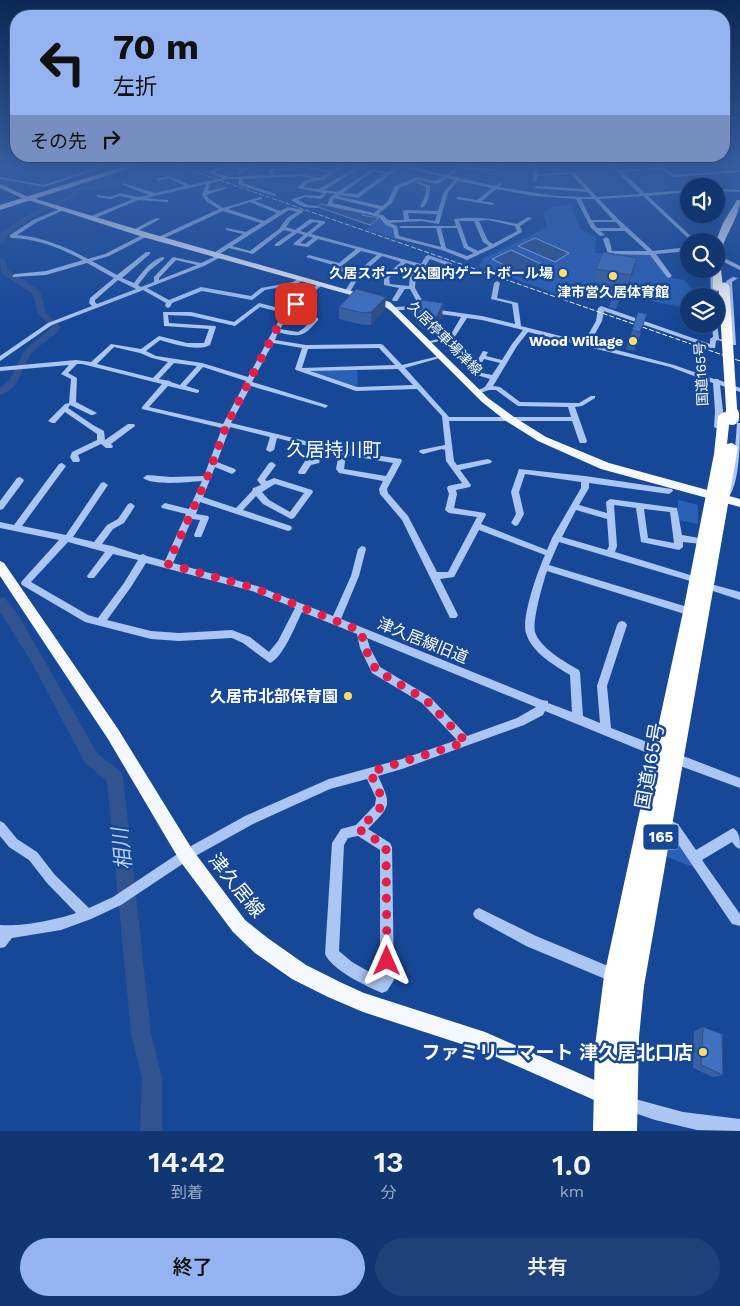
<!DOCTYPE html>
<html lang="ja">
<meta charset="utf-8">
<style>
body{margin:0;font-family:"Work Sans","Noto Sans JP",sans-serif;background:#1e417a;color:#f1f3f6;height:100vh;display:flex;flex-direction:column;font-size:19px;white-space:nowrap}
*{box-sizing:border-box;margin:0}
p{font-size:16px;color:#9cabc4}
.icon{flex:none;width:28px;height:28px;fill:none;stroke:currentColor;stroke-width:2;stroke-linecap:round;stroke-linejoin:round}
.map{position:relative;height:1131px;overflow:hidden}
.drawer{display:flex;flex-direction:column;background:#113672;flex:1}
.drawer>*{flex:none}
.top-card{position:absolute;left:10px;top:10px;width:720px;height:152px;border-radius:20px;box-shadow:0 5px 20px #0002,0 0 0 1px #305084;background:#95b2f1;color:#111;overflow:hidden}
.controls{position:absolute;left:680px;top:178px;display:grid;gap:10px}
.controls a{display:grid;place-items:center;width:45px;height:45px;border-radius:50%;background:#113672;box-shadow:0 5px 20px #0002,0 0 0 1px #305084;font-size:25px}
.pin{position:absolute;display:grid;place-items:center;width:42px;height:42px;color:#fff;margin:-21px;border-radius:10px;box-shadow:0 2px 8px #0006}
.me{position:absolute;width:55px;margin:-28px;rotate:0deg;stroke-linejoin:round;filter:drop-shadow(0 0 4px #0008)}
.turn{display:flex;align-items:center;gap:18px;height:105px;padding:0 20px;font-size:22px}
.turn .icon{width:65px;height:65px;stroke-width:2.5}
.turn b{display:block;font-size:35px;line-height:42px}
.then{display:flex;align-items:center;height:48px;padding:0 20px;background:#0003;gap:10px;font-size:19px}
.eta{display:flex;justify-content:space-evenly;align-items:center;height:85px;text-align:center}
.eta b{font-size:30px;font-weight:600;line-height:35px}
.button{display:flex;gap:10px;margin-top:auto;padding:10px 20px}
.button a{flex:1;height:58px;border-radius:30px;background:#95b2f1;color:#111;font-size:20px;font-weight:600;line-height:58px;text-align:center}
.button a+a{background:#1e417a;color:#f1f3f6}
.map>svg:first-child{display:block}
</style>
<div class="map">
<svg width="740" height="1131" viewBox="0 0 740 1131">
<rect width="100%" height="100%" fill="#174898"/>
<!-- green -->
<g fill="#2a60b6">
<path d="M571 205 580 229 596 238 595 253 649 254 669 277 684 280 692 289 689 290 682 307 609 293 606 298 568 290 560 295 479 266 484 258 547 227 543 212 554 206Z"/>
<path d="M381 217 393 227 396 237 393 238 366 229Z"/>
<path d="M314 370H357L358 387 312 372Z"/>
<path d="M678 500 698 505V524L678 520Z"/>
<path d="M671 830 696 868 667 857Z"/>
</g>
<!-- water -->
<g fill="#31538f" stroke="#9dc0f4">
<path d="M320 204 363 213 362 215 379 218 370 225 318 207Z"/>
<path d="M535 238 569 253 555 262 518 246Z"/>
<path d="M511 250 550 268 534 280 492 259Z"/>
</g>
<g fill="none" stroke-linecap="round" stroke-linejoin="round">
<!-- river -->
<g fill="#31538f" fill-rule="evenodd">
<path d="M160 164H169L125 183 103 189 83 190 70 199 32 217 6 236 3 243H0V233L28 215 66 197 79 188 121 181Z"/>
<path d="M0 257 4 259 8 270 40 291 46 313 61 327C54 339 41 342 32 353 21 367 21 389 0 395V388L10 379 25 350 52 327 38 314 33 294 1 273Z"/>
<path d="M0 597 5 598 20 618 97 753 121 772 123 777 151 1033 162 1077V1131H140L142 1077 131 1033 107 781 85 763 31 661 0 612Z"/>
</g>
<!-- minor -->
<g fill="#abc6f2" fill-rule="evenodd">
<path d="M107 164H113L44 187 0 179V177L44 185Z"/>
<path d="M253 164H258L239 174 237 173 241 170 229 167 215 172 229 177 270 175 269 170 271 169 308 166 332 171 343 164H348L323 180 309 182 303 187 319 189 362 164H367L324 190 338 192 372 169 388 172 397 166 393 164H404L446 175 452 170 457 164H461L456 172 450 176 458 177 460 178 495 186 500 183 502 184 499 187 555 196 588 197H592L588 192 534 188 536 186 585 189 571 174 537 176V181H533V164H537V174L574 172 597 197 640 194 609 164H613L620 170 663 167 674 175 740 170V172L673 177 662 169 622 172 645 193 689 190V192L648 196 696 241H691L643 196 599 199 619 220 653 251 689 247V251L656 254 672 276 669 278 667 277 650 255 608 254 603 239 606 237 609 239 612 251H647L625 231H600L605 235 600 236 591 228 576 199 535 196 496 189 482 201 494 203V204L492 205 457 199V197H459L477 200 492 188 458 181 448 192 439 224 421 221 390 223 397 226 399 236 441 247 436 228H401L399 227 401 226H456L454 219C476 216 496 219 517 224L528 217 532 218 520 226 522 232 495 247 467 260 442 250 395 238 393 228 386 225 379 217 327 205 330 198 335 194 327 193 321 199 305 197 298 200 307 205 318 206V208H316L304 207 292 201V199L305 195 320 196 323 193 297 188 306 180 313 179 300 176 243 179V183L276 194V195L274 196 239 185V179H228L211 183 208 191 225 187 227 188 206 195 209 199 223 208 260 197H262V199L255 201 280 211 288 207 303 210V212L291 220 286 227 295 230 310 219 323 221H325V223L311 234 421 264 426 256 428 255 451 263 452 264 445 277 440 276 446 265 430 259 421 273 416 276 415 288 422 300 418 307 482 316 515 324 512 304 491 299 494 283 497 281 500 283 497 298 518 303 521 326 584 342 596 321 598 308 601 306 710 344V339L713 337 712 324 717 323 719 339 731 341 726 281 733 277 738 278 732 282 736 345H732L718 340 716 341 715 348H711L604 311 602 321 590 343 674 365 714 379H718L719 380 740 388V392L720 385 723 411 721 429H718L714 427 715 411 713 383 670 367 528 332 517 346 493 386 500 387 520 402 579 403 591 396H595V398L582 406 575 407 587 441 586 443H580L579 441 572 421H449L454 461 457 465 488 459 492 461 491 463 460 470 471 485 470 487 456 490 457 494 454 508 485 513 486 515 481 524 547 550 552 538 581 488V482L525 474 519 492 524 514 518 525 515 526 511 523 516 514 511 492 519 469 585 476 672 489 673 491 669 494 589 483V488L579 505 607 513 606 502 610 499 677 508 682 535 705 539 706 541 705 543 702 544 683 542V547L679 550 641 542 636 508 614 505 617 546 615 552 700 578 701 580 700 582 697 583 559 542 549 565 694 609 696 612 694 615 691 616 547 571C543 583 532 621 535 632 540 648 565 662 579 670L580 673 583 716 600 723 597 686 617 625 619 622 622 621 625 622 627 625 607 686 611 728 740 778V788L672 763 545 711 543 715 524 725 402 769 378 776C392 806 391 805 368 829L390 843 392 847 394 980 387 991 382 993C366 986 332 970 325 954L332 843 341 829 356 825 375 805 376 798 367 779 330 789 253 824 190 859 121 905 91 919 61 930 12 938 5 947 0 948V925C21 927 56 920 76 913L47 883 29 860 9 847 0 836V821L4 823 17 839 37 852 55 875 89 908 113 897 182 851 245 816 329 779 402 759 457 740 422 703 372 673 360 648 357 634 302 612C296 624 283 658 270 663L243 643 232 638 179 641 151 639 85 622 22 585 21 583 22 581 59 540 0 528V522L14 525 59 464 62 463 66 466 22 526 66 535 101 483 104 482 108 485 73 537 94 542 107 525 118 519 128 504 131 503 135 506 124 523 113 529 102 544 112 546 140 555 143 554 147 556 165 561 186 514 162 508 161 506 165 503 189 509 202 481C188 482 153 486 143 478L147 475 171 477 204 476 222 428 142 409V407L162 384 82 364H77L68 373 77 378 76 402 97 413 93 415H91L70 405 68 408 93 425 104 431 105 440 128 424H134L135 426 111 444 113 446 112 448H106L101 444 78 455 80 460 79 462H73L70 457 72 452 97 440V434L65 412 55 423H52L48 421 65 404 69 403 71 379 61 374 69 365 0 371V367L76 360 91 362 111 344 141 349 159 336 187 343H204L209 329 164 326 163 312H191L234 322 259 303 287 310 320 282 322 283V285L292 311 318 318V320C304 337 299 338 278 332L275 340 306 345 381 344 383 345 402 365 443 355V357L405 368 449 417H571L568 407 518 406 496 390H489L477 394 474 392 485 387 490 379 477 375 473 368 483 351 488 352 486 356 502 360 512 344 523 330 482 320 467 318 454 338 426 344V342L450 336 461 317 414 310H392L391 309 394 307 412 306 416 300 410 289H405L397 301H393L392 300 399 288 384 285V277L401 262 382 256 360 275 350 292H346L345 291 355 275 334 269 333 268 336 266 306 257 309 255 339 263 356 249 318 239 308 247 294 245V243L304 235 297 233 279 246H275V244L292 232 284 230 253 254 229 248 218 255H221V257L204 266 147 288 169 300 201 287 251 296 261 288 293 282 299 278H303V280L297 284 265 290 252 300 202 291 172 303 170 307 168 308 165 306 166 303 143 290 141 291 52 325 0 361V356L48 323 92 306 89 303 90 298 114 278 87 263 46 275 13 277 12 276 15 274 46 271 83 260C60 248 38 239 12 238L10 237V235L33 220 62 208 64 209V210L37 222 17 235C43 237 66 247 88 259L105 254 144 234H148V236L109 256 92 261 117 275 146 252H150V254L122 278 134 283C141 274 152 258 164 257V259L149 271 138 285 141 287 154 282V277L173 257 201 263 214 257 211 255 212 254 243 234 226 230V228L246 232 261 223 223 211 158 241 156 240V238L219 209 206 201 202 195 206 184 146 198 166 200H168V202L138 200 93 219H89V217L133 199 120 196 111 199 97 197V195L110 197 120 193 138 197 149 195 123 185V183L155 193 185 186 169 178 158 181 156 179 169 176 190 185 223 178 209 173V171L229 165 244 169ZM401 167 443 177 436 181 417 177 395 186 388 201 382 206 338 196 340 195 358 198ZM308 168 329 173 320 178 300 174 274 175 273 171ZM373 171 385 174 357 194 343 193ZM447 178 454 180 444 192 438 211 405 210 403 211 404 220H388L383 215 378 214 392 203 399 188 418 180 437 184ZM334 198 379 209 374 213 332 203ZM581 199H594L613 220H591ZM250 202 277 213 264 221 228 209ZM289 210 297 212 287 218 279 229 250 251 232 246ZM408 213 437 214 435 221 421 219H409ZM488 220 515 226 517 231 493 244 488 241 479 221ZM459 221H474L483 242 489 246 478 251 468 246ZM313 222 319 223 307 233 300 231ZM593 222H616L621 228H597ZM441 228H457L464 248 474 253 467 256 446 248ZM308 236 313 238 305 244 300 243ZM361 251 377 255 357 272 340 267ZM176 260 197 265 159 280V278ZM406 263 419 267 417 271 410 275 409 286 390 284 389 278ZM118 280 136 289 97 304 95 302V300ZM260 307 284 313 275 327 248 377 202 363 156 356 146 351 160 340C174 344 198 352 210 345L216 327 215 326 169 323 168 315 191 316 235 326ZM289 314 312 320 304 328 298 332 280 329ZM273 343 302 348 295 369 296 370 356 391 417 389 442 416 445 445 420 450 419 452 423 454 442 449 445 450 446 461 462 483 448 486 447 488 449 494 445 510 449 513 477 517 448 572H437L408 516 388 493 387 489 402 461 401 459 343 450 231 423 251 386 323 407 325 408 328 406 327 405 252 382ZM114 347 140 353 152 358 168 362 153 378 97 364ZM379 348 395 365 302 368 308 349ZM484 359 500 363 492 375 482 373 479 368ZM174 363 197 366 180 385 171 382 170 381 159 379ZM203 367 246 381 223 424 149 407 168 386 197 393 199 392V390L186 386ZM398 369 413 385 357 387 310 371ZM230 427 270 437 266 450 270 452 274 450 277 438 316 448 313 459 305 461 298 472 299 474H305L311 465 319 463 323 450 339 453 336 469 339 473 383 481 379 489 380 494 402 520 450 618H456L458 615 440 579 454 577 479 530 545 555C538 570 521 618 526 633 532 653 554 665 570 675L572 712 548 703V701L542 700 341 619 359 576 366 549 365 547 362 546 358 549 351 576 333 616 257 586 173 563 192 519 200 520 194 535 195 537H201L202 535 209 518 208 516 196 514 200 502 288 531 291 530 292 528 291 526 243 510 256 496 263 504 291 519 294 518 313 492 312 490 274 478 267 481 265 480 276 465 272 462 269 463 257 480 261 485 253 488 252 491 236 508 203 497 215 467 232 474 236 471 235 469 217 462ZM346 455 393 463 386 476 344 469ZM275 484 304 493 290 512 269 500 262 492ZM644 509 670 512 674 543 648 538ZM576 510 607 519 609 546 607 550 562 537ZM68 542 105 552 87 576 88 578H94L113 554 138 560 124 583 98 618 88 615 31 582ZM146 563 252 591 295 608 278 641 269 652 250 637 232 630 179 633 151 631 107 620 131 587ZM367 638 536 707 517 718 467 736 430 697 380 667 370 648ZM358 836 380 850V978L352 962 339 951 344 845 348 838Z"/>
<path d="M464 164H468L467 167 492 169 498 164H503L493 171 463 169Z"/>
<path d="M418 181 430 186C430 194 428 204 422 208L420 207 426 194V187L416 183Z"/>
<path d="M716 189 740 190V192L716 191Z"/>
<path d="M156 218 160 219 136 232 131 231Z"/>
<path d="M716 254 740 266V270L716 258Z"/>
<path d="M710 269H716L717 296 716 297 711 296Z"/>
<path d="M737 423H740C740 443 740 492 724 502L720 499 728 488 735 449Z"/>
<path d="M20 477 24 480 23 482 3 509 0 510V501L17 478Z"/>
<path d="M707 583 740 592V600L704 588 703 586 704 584Z"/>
<path d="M664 817 678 824 696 850 733 828C740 832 740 840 740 849L736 847 732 842 702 860 740 914V926L732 924 670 832 660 827 658 823 660 819Z"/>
<path d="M479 908 536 936 620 971 622 976 620 981 615 983 526 946 475 918 473 914 475 910Z"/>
<path d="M628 1097 683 1112 740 1119V1131L697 1130 655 1120 623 1109 621 1104 623 1099Z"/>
</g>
<!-- major -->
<g fill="#f5f9ff" fill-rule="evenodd">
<path d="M0 184 26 196 149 233 390 302 488 398 514 417 546 437 609 463 740 499V507L601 469 538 441 506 421 482 402 391 311 384 306 358 297 143 237 22 198 0 188Z"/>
<path d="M0 561 4 563 118 729 192 849 245 920 269 939 306 965 342 983 364 993 485 1032 617 1090 620 1097 617 1104 610 1107 483 1051 363 1012 328 997 292 979 255 953 233 932 180 861 108 739 0 576Z"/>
</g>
<!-- highway -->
<g fill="#fff" fill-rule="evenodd">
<path d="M131 164H143L0 210V205Z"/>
<path d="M737 200H740C740 215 727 232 722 248 719 260 722 276 723 288L718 291 713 288V269H716V241L723 223Z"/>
<path d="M724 412 730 416 727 444 732 443 738 447 644 986 639 1037 637 1131H593L595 1046 604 976 683 612 714 454 718 416Z"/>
</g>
<!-- rail -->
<path stroke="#fff" stroke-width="1" stroke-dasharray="5 2" stroke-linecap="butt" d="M173 164 740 361"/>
<!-- highway-bridge-far1 -->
<path stroke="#fff" stroke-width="11" d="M724 288 732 416"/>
<!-- highway-bridge -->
<path stroke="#fff" stroke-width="14" d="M732 414V418"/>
</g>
<!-- wall -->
<g fill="#3760a5">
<path d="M637 258 627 288 593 281 596 269Z"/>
<path d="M616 286 623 287 616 309 609 307Z"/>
<path d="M443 303 442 316 436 329 432 331 422 329 416 322V310Z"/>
<path d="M339 307 385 309 371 325H363L339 319Z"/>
<path d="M638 312 641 333 634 351 626 349Z"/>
<path d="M703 1027 723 1075 713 1077 693 1068 694 1031Z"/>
</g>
<!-- shaded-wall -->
<g fill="#2d4e86">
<path d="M637 258 634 271 627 288 631 275Z"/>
<path d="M386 297 385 309 371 325V312Z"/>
<path d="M443 303 442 316 436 329 432 331 433 318Z"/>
</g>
<!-- building -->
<g fill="#4070c0" stroke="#2d4e86">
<path d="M603 252 637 258 631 275 596 269Z"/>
<path d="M616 286 623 287 622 291 615 288Z"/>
<path d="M356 289 386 297 371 312 363 313 339 307Z"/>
<path d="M421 300 443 303 437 316 433 318 423 316 416 310Z"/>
<path d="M638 312 647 314 640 332 632 330Z"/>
<path d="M703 1027 722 1034 723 1075 701 1065Z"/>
</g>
<!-- sky -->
<linearGradient id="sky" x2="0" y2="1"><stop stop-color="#0d2854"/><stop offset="0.51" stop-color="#365ea2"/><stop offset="1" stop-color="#365ea2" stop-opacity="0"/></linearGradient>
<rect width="740" height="322" fill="url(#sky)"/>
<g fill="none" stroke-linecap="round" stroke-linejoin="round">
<!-- route -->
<path stroke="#e11d48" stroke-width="9" stroke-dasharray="0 16.2" d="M296 304 288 312 278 326 227 424 207 478 168 564 254 588 361 631 365 648 376 670 426 700 466 742 370 772 382 798 380 808 359 830 365 832 386 847 387 961"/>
</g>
<!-- markers -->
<g fill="#ffdd6b" stroke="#174898" stroke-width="2">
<circle cx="563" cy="273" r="5"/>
<circle cx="613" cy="276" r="5"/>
<circle cx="633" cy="341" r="5"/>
<circle cx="348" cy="696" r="5"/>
<circle cx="703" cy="1052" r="5"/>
</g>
<g text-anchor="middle" stroke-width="5" stroke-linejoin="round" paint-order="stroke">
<!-- far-poi labels -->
<g font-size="14" font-weight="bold" fill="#fff" stroke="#174898" text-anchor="end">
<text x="553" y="278">久居スポーツ公園内ゲートボール場</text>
<text x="613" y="297" text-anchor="middle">津市営久居体育館</text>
<text x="623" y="346">Wood Willage</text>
</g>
<!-- far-street labels -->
<g font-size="14" fill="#fff" stroke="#174898">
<text transform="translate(445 338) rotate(45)" y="5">久居停車場津線</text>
<text transform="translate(701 374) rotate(-93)" y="5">国道165号</text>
</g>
<!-- shield labels -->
<rect fill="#174898" stroke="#b9c8e0" stroke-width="1" x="643.5" y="824.5" width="35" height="25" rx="4"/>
<g font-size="15" font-weight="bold" fill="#fff">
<text x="661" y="842">165</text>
</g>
<!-- street labels -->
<g font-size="16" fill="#fff" stroke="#174898">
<text transform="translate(423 640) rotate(22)" y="6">津久居線旧道</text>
</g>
<!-- poi labels -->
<g font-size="16" font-weight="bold" fill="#fff" stroke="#174898" text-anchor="end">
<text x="338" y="702">久居市北部保育園</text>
</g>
<!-- quarter labels -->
<g font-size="19" fill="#fff" stroke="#174898">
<text x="334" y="456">久居持川町</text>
</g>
<!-- near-street labels -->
<g font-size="19" fill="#fff" stroke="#174898">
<text transform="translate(649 766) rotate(-80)" y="7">国道165号</text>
<text transform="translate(237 885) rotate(51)" y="7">津久居線</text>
</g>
<!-- near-poi labels -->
<g font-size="19" font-weight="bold" fill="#fff" stroke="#174898" text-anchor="end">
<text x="693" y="1059">ファミリーマート 津久居北口店</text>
</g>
<!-- near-water labels -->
<g font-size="21" font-style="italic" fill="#b7d1f8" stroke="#174898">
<text transform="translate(122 849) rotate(-96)" y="7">相川</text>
</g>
</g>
</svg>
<div class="controls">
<a><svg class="icon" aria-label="sound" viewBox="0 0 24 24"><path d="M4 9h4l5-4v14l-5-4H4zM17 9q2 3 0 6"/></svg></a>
<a><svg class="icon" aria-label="search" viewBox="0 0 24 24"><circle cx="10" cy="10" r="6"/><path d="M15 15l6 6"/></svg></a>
<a><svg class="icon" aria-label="layers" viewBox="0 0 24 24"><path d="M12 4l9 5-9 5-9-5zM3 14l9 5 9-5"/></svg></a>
</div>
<div class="pin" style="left:296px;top:304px;background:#d93025"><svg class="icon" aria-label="arrive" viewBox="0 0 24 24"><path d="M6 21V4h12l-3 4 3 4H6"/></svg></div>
<svg class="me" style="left:387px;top:961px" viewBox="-20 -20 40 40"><path d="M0-17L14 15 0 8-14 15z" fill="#e11d48" stroke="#fff" stroke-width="4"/></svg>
<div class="top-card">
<div class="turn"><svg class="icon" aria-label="left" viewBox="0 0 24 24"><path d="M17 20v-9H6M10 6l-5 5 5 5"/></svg><div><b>70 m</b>左折</div></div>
<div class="then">その先<svg class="icon" aria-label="right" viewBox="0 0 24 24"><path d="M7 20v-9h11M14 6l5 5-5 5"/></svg></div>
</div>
</div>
<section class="drawer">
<div class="eta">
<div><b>14:42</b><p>到着</p></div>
<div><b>13</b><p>分</p></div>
<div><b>1.0</b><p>km</p></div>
</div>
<div class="button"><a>終了</a><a>共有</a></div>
</section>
